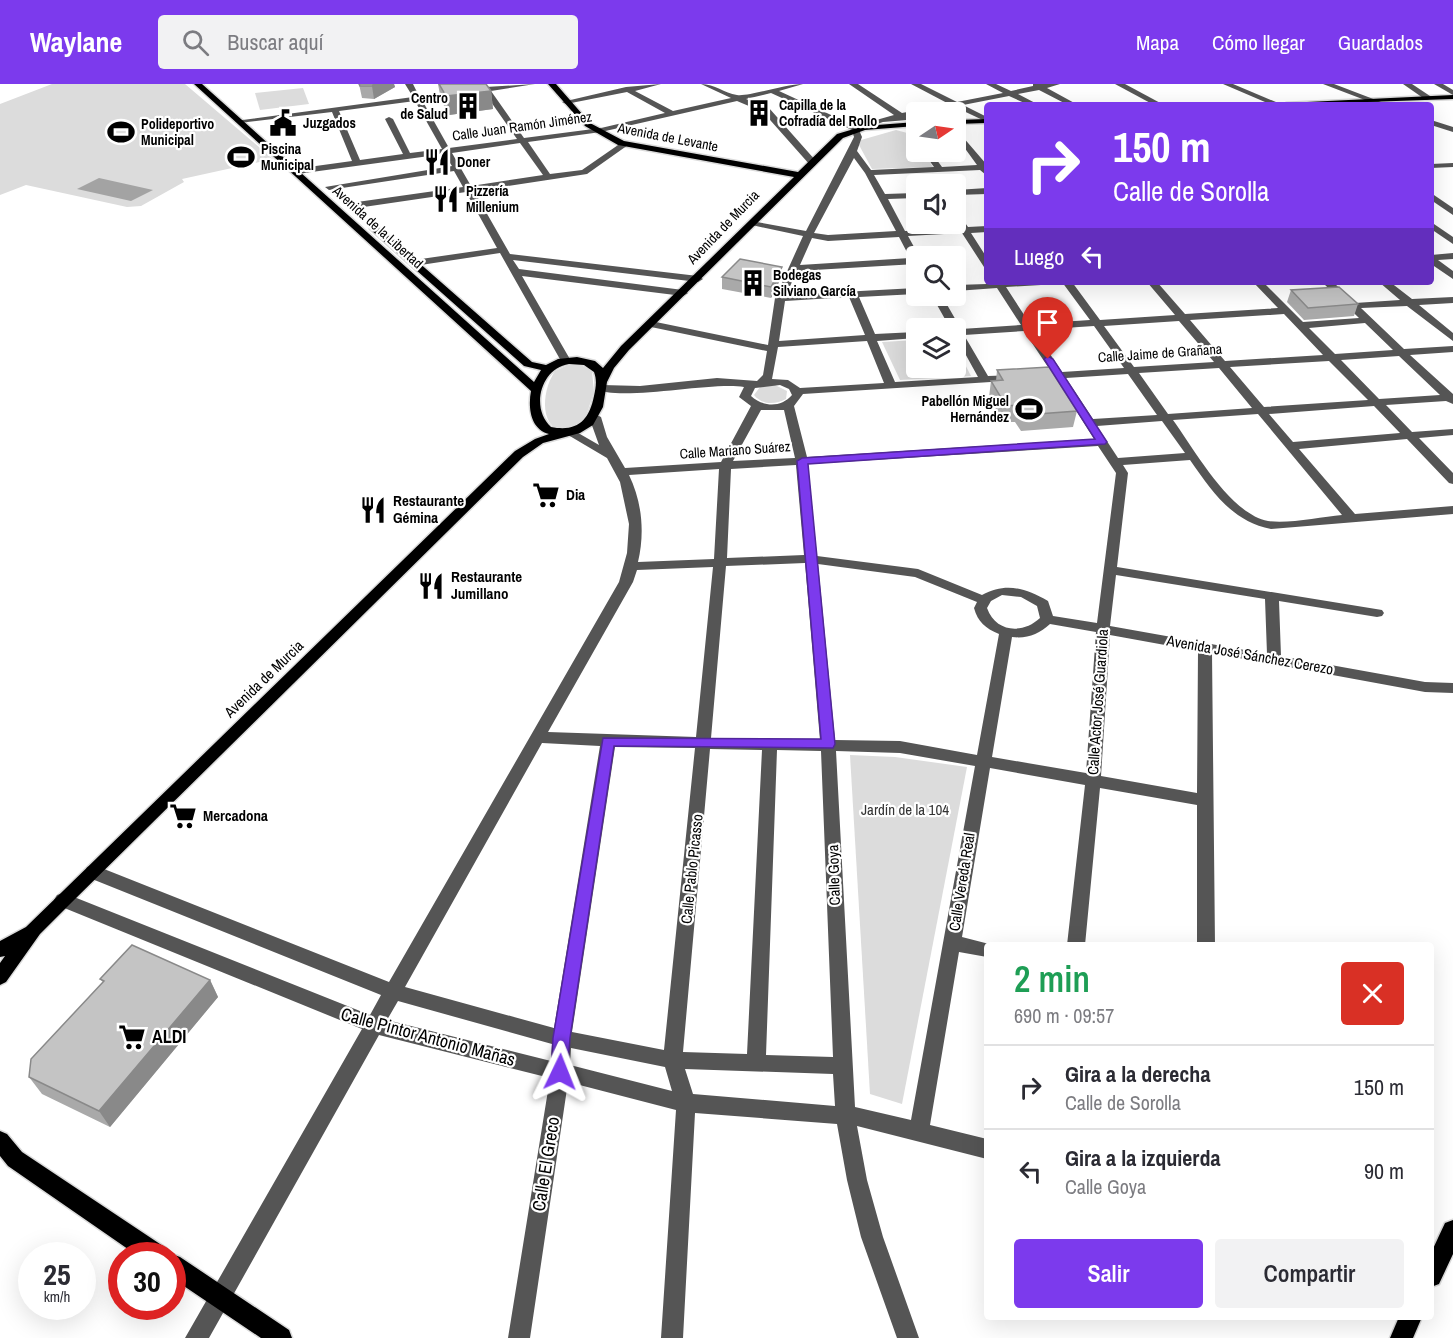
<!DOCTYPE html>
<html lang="es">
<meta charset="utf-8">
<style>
body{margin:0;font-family:"Archivo Narrow",sans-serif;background:#f2f2f3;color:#2b2b33;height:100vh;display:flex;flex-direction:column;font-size:22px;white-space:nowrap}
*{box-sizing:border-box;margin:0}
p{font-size:20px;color:#7c7c81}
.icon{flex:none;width:33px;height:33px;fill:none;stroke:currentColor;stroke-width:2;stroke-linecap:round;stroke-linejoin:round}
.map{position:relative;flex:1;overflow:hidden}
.details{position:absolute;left:984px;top:858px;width:450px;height:378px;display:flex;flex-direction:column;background:#fff;border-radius:6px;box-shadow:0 6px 24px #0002}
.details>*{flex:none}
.guide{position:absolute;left:984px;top:18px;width:450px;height:183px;border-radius:6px;box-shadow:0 6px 24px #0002;background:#7c3aed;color:#fff;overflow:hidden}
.needle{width:39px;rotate:77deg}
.controls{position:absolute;left:906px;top:18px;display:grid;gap:12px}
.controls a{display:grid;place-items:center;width:60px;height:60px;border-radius:6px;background:#fff;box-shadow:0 6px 24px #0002;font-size:30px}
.speed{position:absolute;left:18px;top:1158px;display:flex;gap:12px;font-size:30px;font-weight:700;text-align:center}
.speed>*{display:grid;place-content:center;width:78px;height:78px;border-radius:50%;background:#fff;box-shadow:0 6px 24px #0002;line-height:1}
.speed small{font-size:15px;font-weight:400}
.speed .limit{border:9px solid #d22;background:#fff;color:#111}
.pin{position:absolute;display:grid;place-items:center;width:51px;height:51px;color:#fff;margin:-62px -26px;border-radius:50% 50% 50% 0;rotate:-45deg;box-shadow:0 0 6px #0007}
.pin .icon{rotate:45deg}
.me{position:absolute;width:66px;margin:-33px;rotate:2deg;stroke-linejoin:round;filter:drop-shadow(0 0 4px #0008)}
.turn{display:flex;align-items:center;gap:21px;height:126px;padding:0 30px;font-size:27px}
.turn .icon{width:78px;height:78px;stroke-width:2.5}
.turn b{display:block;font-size:42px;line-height:51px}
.then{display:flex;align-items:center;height:57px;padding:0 30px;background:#0003;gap:12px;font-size:22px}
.round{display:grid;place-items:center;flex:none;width:63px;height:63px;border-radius:6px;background:#f2f2f3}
.head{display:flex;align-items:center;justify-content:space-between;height:102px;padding:0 30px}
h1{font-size:36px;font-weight:600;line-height:45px;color:#1e9e55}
.action{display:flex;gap:12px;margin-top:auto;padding:12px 30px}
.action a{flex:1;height:69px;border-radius:6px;background:#7c3aed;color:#fff;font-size:24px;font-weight:600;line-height:69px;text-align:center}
.action a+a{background:#f2f2f3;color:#2b2b33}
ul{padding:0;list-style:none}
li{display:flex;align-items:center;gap:18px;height:84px;padding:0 30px;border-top:2px solid #e1e1e2}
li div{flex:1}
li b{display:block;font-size:22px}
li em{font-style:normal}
header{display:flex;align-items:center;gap:36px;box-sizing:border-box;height:84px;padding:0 30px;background:#7c3aed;color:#fff}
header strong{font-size:28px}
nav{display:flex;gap:33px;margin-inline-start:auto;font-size:21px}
.search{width:420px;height:54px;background:#f2f2f3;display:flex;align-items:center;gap:15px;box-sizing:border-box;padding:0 21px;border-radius:6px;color:#7c7c81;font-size:22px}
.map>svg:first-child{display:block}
</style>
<header>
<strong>Waylane</strong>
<div class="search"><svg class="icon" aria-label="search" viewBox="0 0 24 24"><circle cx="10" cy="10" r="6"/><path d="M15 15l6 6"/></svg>Buscar aquí</div>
<nav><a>Mapa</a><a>Cómo llegar</a><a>Guardados</a></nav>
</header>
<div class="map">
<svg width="1453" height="1254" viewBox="0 0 1453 1254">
<rect width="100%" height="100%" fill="#fff"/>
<!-- green -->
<g fill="#dcdcdc">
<path d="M52 0H185L273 75 182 95 184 98 141 122 127 123 26 101 0 111V20Z"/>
<path d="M303 4 309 20 260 26 255 9Z"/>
<path d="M896 46 911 50 916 58V68H923L933 83 872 85 859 61 861 56Z"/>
<path d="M916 256V284H956V263L971 292 900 296 882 258Z"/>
<path d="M570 280H579L592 287 594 308 585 335C547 368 534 319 555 287Z"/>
<path d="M775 301 787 307 786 315C775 321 762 321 754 311L760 303Z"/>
<path d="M850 671 895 673 967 683 902 1020 870 1010Z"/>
</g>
<!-- water -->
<path fill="#a3a3a3" d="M99 94 153 106 131 117 77 105Z"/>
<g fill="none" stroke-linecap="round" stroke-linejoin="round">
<defs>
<g id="major">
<path d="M194 0H202L534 298 541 286 524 282 370 145V141H376L532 278 546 281 558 275 577 273 595 277 603 284 621 262 794 93 618 61 585 42 548 0H556L590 39 624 57 798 88 837 50 864 42 916 38V42L865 46 843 54 629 266 614 284 607 298 603 323 593 341 580 349 543 359 523 373 69 821 40 850 6 898 0 901V879L5 872 0 873V857L26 843 515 367 535 355 549 350C530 345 528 323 531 307ZM569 280 584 281 594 288C597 296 596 303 594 312 589 337 577 348 551 343 530 324 541 284 569 280Z"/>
<path d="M1453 11V15L1282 21 1286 19Z"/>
<path d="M987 35V39L956 40V36Z"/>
<path d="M0 1047 7 1050 22 1068 166 1164 169 1171 172 1170 180 1173 289 1246 292 1254H261L172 1194V1172H138L8 1082 0 1072Z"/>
<path d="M1453 1136V1170L1439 1200 1431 1203V1169L1445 1139Z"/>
<path d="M1399 1233H1422L1413 1254H1390Z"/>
</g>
</defs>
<!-- major casing -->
<use href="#major" stroke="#dbdbdb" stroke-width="3"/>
<!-- minor -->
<g fill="#555" fill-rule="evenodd">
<path d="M405 0H413L419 12 486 3 535 0 491 7 524 54 601 44 665 29 627 8 566 20 562 18 626 3 661 0 635 7 673 27 731 14 701 0C715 0 724 9 737 11 748 13 785 0 803 0L779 7 855 42 894 31 849 0H858L902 29 949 20 911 0H921L957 18 1003 9 986 0H996L1011 7 1033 2V0H1060L1047 4 1078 21H1068L1039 6 1018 10 1039 21H1029L1009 12 963 21 987 33V38L955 23 916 28V31L907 33V36L883 38 859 46 862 53 857 67 871 86 934 83 923 68H931L942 83 977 81 956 52V45L987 81 986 91 980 86 874 91 885 110 916 109V114L888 115 905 147 959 144 956 138V129L959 130 968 143 987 142V148L971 149 987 174V184L984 183 962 149 908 152 919 172H916V180L797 187 786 211 916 204V210L859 213 875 250 916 248V254L877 257 895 298 978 293 956 253V244H950L932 212H942L961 245 1021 241 997 204 956 207V201L1046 198 1041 201 1006 203 1030 240 1090 236 1062 198H1072L1100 236 1175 231 1147 198H1157L1185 230 1278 224 1253 198H1263L1303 238 1359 234 1322 198H1333L1355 219 1400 216 1379 198H1390L1412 215 1453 213V219L1419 221 1453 249V257L1407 222 1361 224 1404 265 1453 262V268L1410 271 1453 310V320L1446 317 1386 321 1412 348 1453 345V351L1419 354 1453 389V400L1449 399 1407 355 1299 365 1355 430 1453 422V430L1271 445C1231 437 1212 407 1190 376L1123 381 1128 389 1117 483 1382 526 1384 529 1382 532 1377 533 1279 517 1281 572 1425 598 1453 599V609L1425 608 1212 569 1215 861H1197V721L1100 704 1085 861H1067L1085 701 990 684 962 853 993 861H987V873L959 868 930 1041 987 1055V1075L857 1042 867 1096 883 1153 919 1254H897L861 1153 847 1096 837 1040 695 1029 683 1254H661L676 1026 568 998 530 1254H508L550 994 379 951 209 1254H185L362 945 57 821 54 816 57 811 63 809 69 811 370 931 381 911 87 793 85 788 87 783 93 781 99 783 389 898 619 498 627 469 629 440 620 398 607 374 563 348 565 346H573L599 361 589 333 595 330 601 333 607 353 625 384 721 378 751 322 739 313 744 303C712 297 615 319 596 304L602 301 640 302 717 294 757 297 763 291 767 267 651 243 646 240 651 237 768 261 775 214 803 152 747 140 751 137 806 147 854 53 852 46 771 9 746 15 769 24 816 77V81H810L763 28 737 17 601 48 528 58 550 90 582 86 621 59 628 61 587 90 474 107 510 170 698 192 703 195 698 198 513 176 519 185 683 206 688 209 683 212 522 192 571 277 566 280 561 277 500 169 414 182 409 179 414 176 497 164 466 108 350 125 346 122 350 119 463 103 454 87 329 106 325 103 452 82 444 70 297 90 294 89V85L352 77 332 28 239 39 235 37 413 13ZM484 8 517 55 449 64 422 16ZM415 17 442 65 410 69 393 35 389 33 385 35 403 70 360 76 339 27ZM520 59 543 91 471 102 452 69ZM854 74 865 89 896 147 828 151 814 149ZM899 153 910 174 800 181 812 154 828 157ZM849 213 865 251 779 257 785 217ZM1284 230 1323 271 1225 277 1190 236ZM1179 237 1214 278 1134 283 1104 242ZM1365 239 1393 266 1335 270 1309 244ZM1094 242 1124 284 1062 288 1034 246ZM1024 247 1052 289 1047 292 1056 295 1094 355 807 373 794 322 803 310 1020 296V292L1016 291 988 292 964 251ZM867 257 884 299 800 304 788 296 772 295 778 263ZM1399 272 1440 311 1379 315 1341 276ZM1329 277 1368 316 1264 323 1230 283ZM1219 284 1252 324 1168 330 1139 289ZM1128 290 1157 331 1093 335 1066 294ZM780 301 789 305 792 311C781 324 763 323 751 312L755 304ZM1374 322 1400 349 1293 358 1269 330ZM761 326H784L795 374 733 377ZM1258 330 1342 431C1321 433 1288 440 1268 437 1230 430 1194 365 1173 336ZM1162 337 1185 369 1118 374 1097 342ZM1098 362 1116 389 1097 539 1053 532 1048 517C1025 504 1006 498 982 511L918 485 817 472 808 380ZM796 381 804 471 727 474 731 385ZM719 385 714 475 638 478C645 448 642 418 629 391ZM805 479 820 656 711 654 726 482ZM818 480 915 493 977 518 974 524C978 538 985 544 999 550L977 671 900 657 835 656ZM713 483 696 653 548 648 633 498 637 486ZM1116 491 1265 515 1267 570 1110 542ZM1002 511 1021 513 1037 522 1040 534C1023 550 996 549 987 524L991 517ZM1050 540 1096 548 1086 689 992 673 1012 553C1027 555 1039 550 1050 540ZM1110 551 1198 567 1197 709 1101 692ZM542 659 600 662 554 944 405 903ZM615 663 695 664 664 966 572 948ZM710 665 762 666 747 970 683 968ZM777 666 821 667 833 973 766 971ZM836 667 900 669 975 682 911 1036 855 1023ZM398 917 552 960 551 977 387 936ZM571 964 665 983 672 1007 570 981ZM685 985 833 990 835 1022 693 1010Z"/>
<path d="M1115 0H1125L1164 21H1154Z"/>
<path d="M1223 0H1233L1283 21H1272Z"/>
<path d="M1323 0H1334L1389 21H1378Z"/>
<path d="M1403 0H1412L1433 14 1426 16Z"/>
<path d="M1434 0H1443L1453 6V11Z"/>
<path d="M1431 36 1453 43V48L1431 41Z"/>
<path d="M909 39 916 47V54H913L905 41Z"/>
<path d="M1453 79V83L1431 84V80Z"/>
<path d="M987 104V110L956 111V106Z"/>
<path d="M1431 109 1453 124V131L1431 116Z"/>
<path d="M1431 138 1453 153V160L1431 145Z"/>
<path d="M1453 169V175L1438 176 1453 187V195L1431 180V171Z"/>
</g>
<!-- major -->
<use href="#major" fill="#000" fill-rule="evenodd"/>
</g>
<!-- wall -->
<g fill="#a9a9a9">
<path d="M359 0H394L395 3 374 15 362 14Z"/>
<path d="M438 0H486L491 7 493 25 449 31 441 16Z"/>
<path d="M782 183 781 194 771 214 722 205V193Z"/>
<path d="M1291 206 1358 220 1354 232 1304 236 1287 218Z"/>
<path d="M997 286 1077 327 1073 343 1021 347 1015 338H1003L989 313 991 297H996Z"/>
<path d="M100 895 210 896 218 913 110 1043 42 1010 29 993 103 898Z"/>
</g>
<!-- shaded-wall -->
<g fill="#898989">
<path d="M376 0H394L395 3 374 15 372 2Z"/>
<path d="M491 7 493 25 449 31 446 12Z"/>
<path d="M782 183 781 194 771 214V203Z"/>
<path d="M210 896 218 913 110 1043 99 1027Z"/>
</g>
<!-- building -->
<g fill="#c4c4c4" stroke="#898989" stroke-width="1.5">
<path d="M359 0H376L372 2H360Z"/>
<path d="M439 0H486L491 7 446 12Z"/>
<path d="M740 175 782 183 771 203 722 193Z"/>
<path d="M1339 203 1358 220 1308 224 1291 206Z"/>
<path d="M1049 283 1077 327 1024 331 1018 321 1006 322 991 297 1003 296 997 286Z"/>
<path d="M132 861 210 896 99 1027 29 993 31 975 104 897 100 895Z"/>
</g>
<!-- route -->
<path fill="#7c3aed" stroke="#51269a" stroke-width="1.5" d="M1048 272 1053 275 1107 358 1105 360 808 380 835 660 833 664 614 662 570 954 567 994 560 996 554 994 551 988 553 954 603 654 821 655 797 377 802 374 1095 355 1044 275Z"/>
<!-- icons -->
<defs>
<symbol id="building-bare" viewBox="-9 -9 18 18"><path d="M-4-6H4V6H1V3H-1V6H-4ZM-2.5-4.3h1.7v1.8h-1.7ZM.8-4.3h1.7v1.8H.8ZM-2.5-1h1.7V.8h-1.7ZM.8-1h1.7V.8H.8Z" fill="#000" stroke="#fff" stroke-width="2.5" paint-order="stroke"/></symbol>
<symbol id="civic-bare" viewBox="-9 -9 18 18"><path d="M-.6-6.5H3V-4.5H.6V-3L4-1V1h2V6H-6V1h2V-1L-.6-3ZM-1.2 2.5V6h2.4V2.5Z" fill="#000" stroke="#fff" stroke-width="2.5" paint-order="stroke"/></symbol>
<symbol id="stadium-bare" viewBox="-9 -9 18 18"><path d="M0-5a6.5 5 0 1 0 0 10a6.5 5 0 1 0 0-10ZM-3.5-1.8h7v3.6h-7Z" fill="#000" stroke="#fff" stroke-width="2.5" paint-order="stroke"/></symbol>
<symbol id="restaurant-bare" viewBox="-9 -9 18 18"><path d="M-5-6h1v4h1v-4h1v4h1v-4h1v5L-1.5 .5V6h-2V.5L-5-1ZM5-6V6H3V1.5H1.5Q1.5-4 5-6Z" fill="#000" stroke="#fff" stroke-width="2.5" paint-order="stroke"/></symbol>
<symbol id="supermarket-bare" viewBox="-9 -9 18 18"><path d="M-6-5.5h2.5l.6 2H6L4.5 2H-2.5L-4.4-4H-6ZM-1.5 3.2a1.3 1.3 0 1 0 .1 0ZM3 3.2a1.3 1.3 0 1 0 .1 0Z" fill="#000" stroke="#fff" stroke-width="2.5" paint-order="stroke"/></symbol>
</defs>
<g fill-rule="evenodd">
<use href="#building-bare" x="449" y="3" width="38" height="38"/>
<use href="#building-bare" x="740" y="10" width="38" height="38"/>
<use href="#civic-bare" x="264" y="20" width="38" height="38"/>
<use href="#stadium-bare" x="102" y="29" width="38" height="38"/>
<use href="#stadium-bare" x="222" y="54" width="38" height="38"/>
<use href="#restaurant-bare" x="418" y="59" width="38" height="38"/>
<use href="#restaurant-bare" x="427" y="96" width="38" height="38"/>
<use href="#building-bare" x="734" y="180" width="38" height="38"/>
<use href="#stadium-bare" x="1010" y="306" width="38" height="38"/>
<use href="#supermarket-bare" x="527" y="392" width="38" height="38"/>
<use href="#restaurant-bare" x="354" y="407" width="38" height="38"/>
<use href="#restaurant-bare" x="412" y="483" width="38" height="38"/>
<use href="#supermarket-bare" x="164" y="713" width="38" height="38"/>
<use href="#supermarket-bare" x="113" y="934" width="38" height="38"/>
</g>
<g text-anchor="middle" stroke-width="4.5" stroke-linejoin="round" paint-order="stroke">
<!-- far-poi labels -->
<g font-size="14" font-weight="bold" fill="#000" stroke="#fff" text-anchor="start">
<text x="448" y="19" text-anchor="end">Centro<tspan x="448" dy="16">de Salud</tspan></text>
<text x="779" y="26">Capilla de la<tspan x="779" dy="16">Cofradía del Rollo</tspan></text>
<text x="303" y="44">Juzgados</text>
<text x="141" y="45">Polideportivo<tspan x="141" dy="16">Municipal</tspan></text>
<text x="261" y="70">Piscina<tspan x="261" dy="16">Municipal</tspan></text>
<text x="457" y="83">Doner</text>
<text x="466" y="112">Pizzería<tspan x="466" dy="16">Millenium</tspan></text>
<text x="773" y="196">Bodegas<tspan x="773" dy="16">Silviano García</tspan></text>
<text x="1009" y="322" text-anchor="end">Pabellón Miguel<tspan x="1009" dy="16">Hernández</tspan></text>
</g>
<!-- far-street labels -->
<g font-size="14" fill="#000" stroke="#fff">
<text transform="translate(522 42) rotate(-8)" y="5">Calle Juan Ramón Jiménez</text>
<text transform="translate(668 53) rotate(11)" y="5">Avenida de Levante</text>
<text transform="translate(378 143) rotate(42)" y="5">Avenida de la Libertad</text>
<text transform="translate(723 143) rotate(-46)" y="5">Avenida de Murcia</text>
<text transform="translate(1160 269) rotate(-4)" y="5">Calle Jaime de Grañana</text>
<text transform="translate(735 366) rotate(-4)" y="5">Calle Mariano Suárez</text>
</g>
<!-- poi labels -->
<g font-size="15" font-weight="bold" fill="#000" stroke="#fff" text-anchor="start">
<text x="566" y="416">Dia</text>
<text x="393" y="422">Restaurante<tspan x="393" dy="17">Gémina</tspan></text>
<text x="451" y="498">Restaurante<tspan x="451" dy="17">Jumillano</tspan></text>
<text x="203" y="737">Mercadona</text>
</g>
<!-- street labels -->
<g font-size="15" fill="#000" stroke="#fff">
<text transform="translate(1250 571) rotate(10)" y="5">Avenida José Sánchez Cerezo</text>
<text transform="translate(264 595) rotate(-44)" y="5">Avenida de Murcia</text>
<text transform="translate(1098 618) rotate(-86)" y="5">Calle Actor José Guardiola</text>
<text transform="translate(692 785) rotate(-84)" y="5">Calle Pablo Picasso</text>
<text transform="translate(834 791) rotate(-92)" y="5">Calle Goya</text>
<text transform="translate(962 798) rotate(-81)" y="5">Calle Vereda Real</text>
</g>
<!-- park labels -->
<g font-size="15" fill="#333" stroke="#fff">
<text x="905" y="731">Jardín de la 104</text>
</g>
<!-- near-poi labels -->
<g font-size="18" font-weight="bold" fill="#000" stroke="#fff" text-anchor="start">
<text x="152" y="959">ALDI</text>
</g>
<!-- near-street labels -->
<g font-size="18" fill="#000" stroke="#fff">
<text transform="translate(428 953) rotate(15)" y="6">Calle Pintor Antonio Mañas</text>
<text transform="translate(546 1080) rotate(-81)" y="6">Calle El Greco</text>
</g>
</g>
</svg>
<div class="controls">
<a><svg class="needle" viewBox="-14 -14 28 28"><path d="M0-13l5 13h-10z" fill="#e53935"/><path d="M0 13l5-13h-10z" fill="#7c7c81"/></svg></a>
<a><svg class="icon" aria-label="sound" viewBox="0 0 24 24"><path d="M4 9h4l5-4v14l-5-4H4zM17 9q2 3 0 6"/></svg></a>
<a><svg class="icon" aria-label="search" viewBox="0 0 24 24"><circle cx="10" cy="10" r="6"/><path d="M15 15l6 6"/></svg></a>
<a><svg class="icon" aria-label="layers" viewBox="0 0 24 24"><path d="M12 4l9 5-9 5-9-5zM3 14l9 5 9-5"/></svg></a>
</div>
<div class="speed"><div>25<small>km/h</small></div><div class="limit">30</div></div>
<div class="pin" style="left:1048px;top:275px;background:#d93025"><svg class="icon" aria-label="arrive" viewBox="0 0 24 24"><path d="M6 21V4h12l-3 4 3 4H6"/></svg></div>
<svg class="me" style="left:560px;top:988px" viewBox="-20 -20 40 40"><path d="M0-17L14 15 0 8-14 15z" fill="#7c3aed" stroke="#fff" stroke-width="4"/></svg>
<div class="guide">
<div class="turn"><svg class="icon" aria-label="right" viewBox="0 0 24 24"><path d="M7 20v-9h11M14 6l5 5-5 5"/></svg><div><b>150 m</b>Calle de Sorolla</div></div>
<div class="then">Luego<svg class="icon" aria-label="left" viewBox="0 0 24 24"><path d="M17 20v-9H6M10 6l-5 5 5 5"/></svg></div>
</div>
<section class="details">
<div class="head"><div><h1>2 min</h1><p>690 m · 09:57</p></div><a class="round" style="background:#d93025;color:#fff"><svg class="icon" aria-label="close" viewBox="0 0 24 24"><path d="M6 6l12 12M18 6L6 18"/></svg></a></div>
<ul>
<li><svg class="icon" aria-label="right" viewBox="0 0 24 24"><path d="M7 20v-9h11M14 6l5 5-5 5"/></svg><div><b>Gira a la derecha</b><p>Calle de Sorolla</p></div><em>150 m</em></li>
<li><svg class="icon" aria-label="left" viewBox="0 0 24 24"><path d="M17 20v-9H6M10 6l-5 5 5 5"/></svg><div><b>Gira a la izquierda</b><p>Calle Goya</p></div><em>90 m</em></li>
</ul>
<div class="action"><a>Salir</a><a>Compartir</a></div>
</section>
</div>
